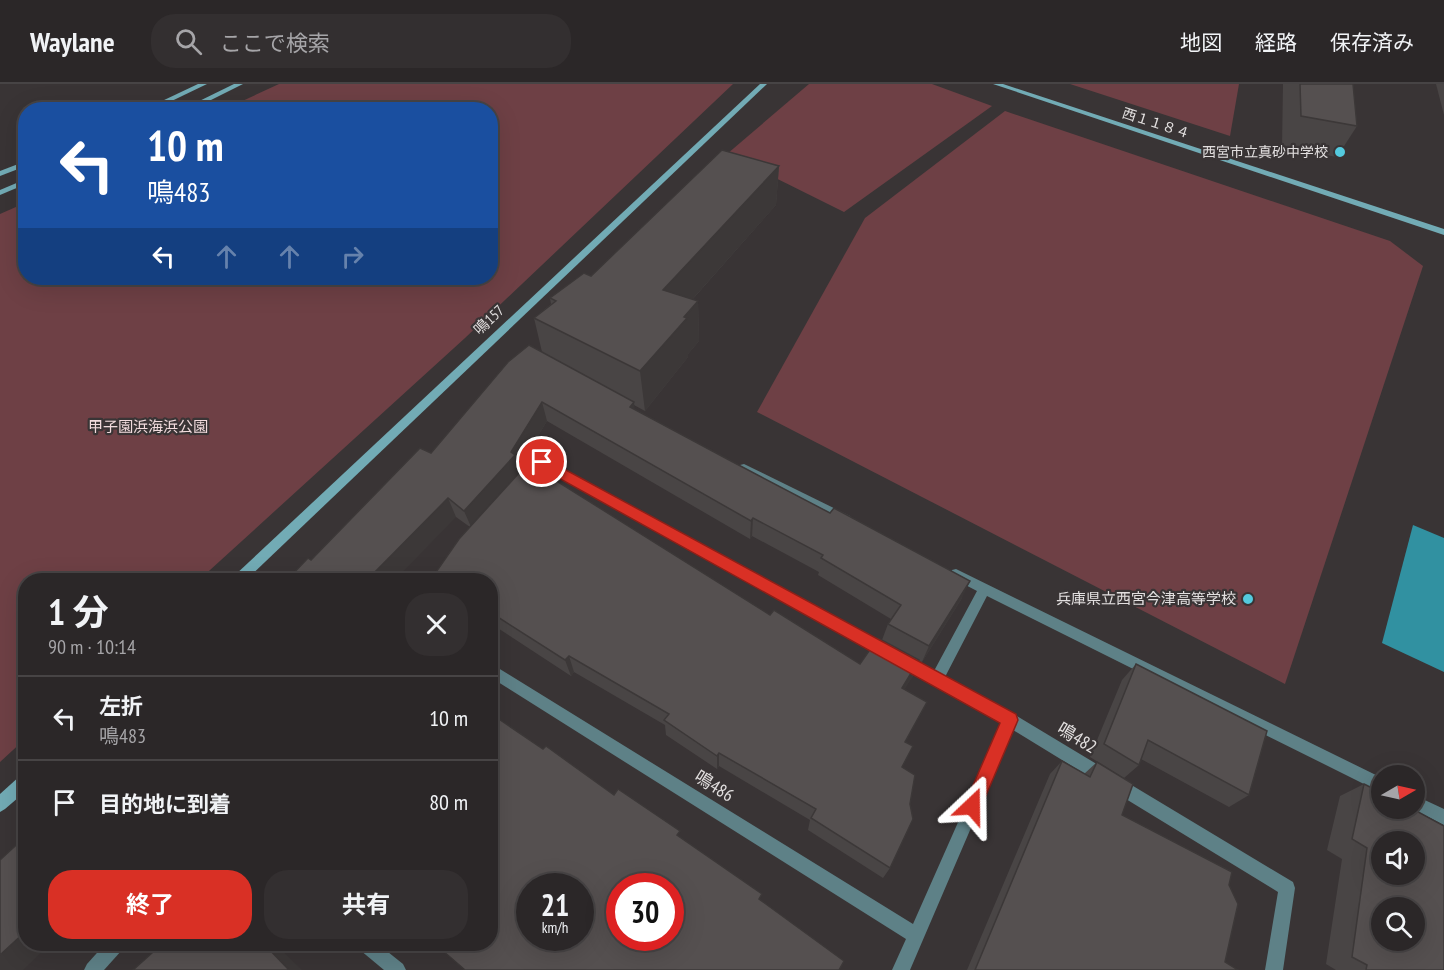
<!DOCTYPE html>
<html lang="ja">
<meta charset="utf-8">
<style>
body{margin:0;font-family:"PT Sans Narrow","Noto Sans JP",sans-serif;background:#332f30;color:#f1f3f6;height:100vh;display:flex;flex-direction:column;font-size:22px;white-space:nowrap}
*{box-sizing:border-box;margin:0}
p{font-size:20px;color:#a6a5a8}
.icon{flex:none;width:33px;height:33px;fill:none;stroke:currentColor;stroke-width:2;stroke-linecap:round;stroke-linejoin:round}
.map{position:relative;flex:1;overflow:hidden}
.side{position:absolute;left:18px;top:489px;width:480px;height:378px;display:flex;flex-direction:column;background:#2b2728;border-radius:24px;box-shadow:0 6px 24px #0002,0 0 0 2px #474445}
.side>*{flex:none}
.guide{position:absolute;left:18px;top:18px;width:480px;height:183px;border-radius:24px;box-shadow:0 6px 24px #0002,0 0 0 2px #474445;background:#1a4fa0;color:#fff;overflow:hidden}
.needle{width:39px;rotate:81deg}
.buttons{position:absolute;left:1371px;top:681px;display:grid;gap:12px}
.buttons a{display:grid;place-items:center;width:54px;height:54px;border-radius:50%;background:#2b2728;box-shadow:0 6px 24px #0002,0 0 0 2px #474445;font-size:30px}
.speed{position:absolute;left:516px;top:789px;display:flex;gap:12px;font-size:30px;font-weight:700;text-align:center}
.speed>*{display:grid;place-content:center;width:78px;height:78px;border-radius:50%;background:#2b2728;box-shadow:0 6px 24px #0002,0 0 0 2px #474445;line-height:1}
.speed small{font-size:15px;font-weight:400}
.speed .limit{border:9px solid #d22;background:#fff;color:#111}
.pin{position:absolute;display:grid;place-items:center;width:51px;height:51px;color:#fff;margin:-26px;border:3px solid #fff;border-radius:50%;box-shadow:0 2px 6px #0007}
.me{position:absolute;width:66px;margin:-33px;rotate:23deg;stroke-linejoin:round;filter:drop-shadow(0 0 4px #0008)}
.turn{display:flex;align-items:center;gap:21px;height:126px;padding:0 30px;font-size:27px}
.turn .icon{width:78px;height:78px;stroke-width:2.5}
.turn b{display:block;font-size:42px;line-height:51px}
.lanes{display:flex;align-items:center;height:57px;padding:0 30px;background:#0003;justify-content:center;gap:30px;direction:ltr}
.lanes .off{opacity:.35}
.round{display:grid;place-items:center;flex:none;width:63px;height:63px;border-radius:24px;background:#332f30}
.head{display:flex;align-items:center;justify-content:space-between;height:102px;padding:0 30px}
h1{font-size:36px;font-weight:700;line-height:45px}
.primary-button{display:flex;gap:12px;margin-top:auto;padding:12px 30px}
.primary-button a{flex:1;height:69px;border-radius:24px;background:#d93025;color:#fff;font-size:24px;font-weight:700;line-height:69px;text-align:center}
.primary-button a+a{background:#332f30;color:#f1f3f6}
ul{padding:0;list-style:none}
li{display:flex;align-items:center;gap:18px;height:84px;padding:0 30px;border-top:2px solid #474445}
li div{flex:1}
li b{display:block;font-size:22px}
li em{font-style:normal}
header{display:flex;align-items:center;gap:36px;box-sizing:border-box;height:84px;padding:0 30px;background:#2b2728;border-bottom:2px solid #474445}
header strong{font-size:28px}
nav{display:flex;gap:33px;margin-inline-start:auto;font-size:21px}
.search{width:420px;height:54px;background:#332f30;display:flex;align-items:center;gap:15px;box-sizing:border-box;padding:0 21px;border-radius:24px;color:#a6a5a8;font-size:22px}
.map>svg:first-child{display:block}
</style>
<header>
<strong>Waylane</strong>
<div class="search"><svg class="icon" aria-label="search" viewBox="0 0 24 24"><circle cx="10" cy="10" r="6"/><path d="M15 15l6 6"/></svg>ここで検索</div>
<nav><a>地図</a><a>経路</a><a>保存済み</a></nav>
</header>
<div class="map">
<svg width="1444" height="886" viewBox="0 0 1444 886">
<rect width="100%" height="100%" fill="#393435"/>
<!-- green -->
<g fill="#6e4045">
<path d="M279 0H733L465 254 199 496H26L25 655 0 678V130L25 119 26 194H490V26L225 25Z"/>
<path d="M809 0H932L992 22 844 128 727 70Z"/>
<path d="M1070 0H1239L1230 52Z"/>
<path d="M1005 27 1390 157 1423 182 1285 600 757 328 865 134Z"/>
</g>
<!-- water -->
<path fill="#3191a1" d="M1413 441 1444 454V588L1382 559Z"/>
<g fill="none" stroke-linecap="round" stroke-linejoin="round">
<!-- street -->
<g fill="#5e8187" fill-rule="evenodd">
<path d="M541 374 891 563 893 567 891 571 886 573 881 571 542 384 531 397H523L521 394 523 391 537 375Z"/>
<path d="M744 380 850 432 852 435 850 438H842L740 387 738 384 740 381Z"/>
<path d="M956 485 1382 694V709L987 512 945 593 1015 631 1293 798 1295 804 1283 886H1265L1278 808 1013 646 910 886H892L906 855 490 593V579L913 840 1002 639 899 581 897 577 899 573 904 571 934 587 977 507 952 494 950 490 952 486Z"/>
<path d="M1414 711 1444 725V741L1411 724H1414Z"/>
<path d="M105 860H124L122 866 104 886H84L87 880Z"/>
<path d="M358 860H378L403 880 406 886H384L360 866Z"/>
</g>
<!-- secondary -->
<g fill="#72abb5" fill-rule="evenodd">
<path d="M198 0H207L153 26H143Z"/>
<path d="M234 0H243L191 26H181Z"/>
<path d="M760 0H767L246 496H232L234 492Z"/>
<path d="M993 0H1003L1444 145V151Z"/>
<path d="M26 77V82L0 92V87Z"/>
<path d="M26 95V100L0 111V106Z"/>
<path d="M26 689V707L5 725 0 728V710L21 691Z"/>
</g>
</g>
<!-- wall -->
<g fill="#494545" fill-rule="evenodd">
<path d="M1283 0H1353L1357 42 1337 73 1282 63Z"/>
<path d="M1436 0H1444V31Z"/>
<path d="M779 82 776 121 692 216 698 217 699 257 688 270V273L645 327 634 321V325L962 514 922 578 919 577 913 592 904 605 927 618 905 658 890 784 883 794 808 746 810 736 719 682 717 685 666 651 665 641 574 588 571 592 490 539V496H437L434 491 470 443 456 433 311 476 431 369 542 268 534 234 551 220 550 214 591 192ZM547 337 750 455 752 452 819 488 818 491 891 535 888 540 882 556 860 580 770 531 520 387 519 383Z"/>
<path d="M1136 580 1249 711 1229 723 1141 675 1139 681 1124 694 1090 673 1122 596Z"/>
<path d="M1062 677 1084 690 1097 678 1122 731 1229 801 1225 878 1238 886H967L1050 690Z"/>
<path d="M1364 700 1444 886H1336L1326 880 1342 775 1327 766 1340 712Z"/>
</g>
<!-- shaded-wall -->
<g fill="#3c3838">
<path d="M779 82 776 121 666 245 663 206Z"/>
<path d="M698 217 699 257 688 270V273L645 327 640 287Z"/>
<path d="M542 318 547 337 519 383 521 389 472 445 464 427 511 368Z"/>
<path d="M634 318 636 337 630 323Z"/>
<path d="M448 414 456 433 395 496H367Z"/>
<path d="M753 434 752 452 750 455 751 437Z"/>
<path d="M970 497 962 514 922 578 929 562Z"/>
<path d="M569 572 574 588 571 592 565 576Z"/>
<path d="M919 576 913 592 896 619 902 604Z"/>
<path d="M719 669V682L717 685V672Z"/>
<path d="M26 847V860H50L23 886H0V871Z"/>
<path d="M264 860H275L302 886H289Z"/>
</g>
<!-- building -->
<g fill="#555050" stroke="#3c3838" stroke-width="1.5" fill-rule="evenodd">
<path d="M1300 0H1353L1357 42 1301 32Z"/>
<path d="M722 66 779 82 663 206 698 217 684 233 687 234 640 287 534 234 556 217 550 214 584 189 591 192Z"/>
<path d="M529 261 634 318 630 323 731 377 830 429 834 424 970 497 929 562 888 540 901 521 821 474 823 471 753 434 751 437 542 318 511 368 515 371 464 427 448 414 367 496H287L308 474 311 476 420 364 431 369 508 278Z"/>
<path d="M528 379 770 531 774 526 860 580 878 554 919 576 902 604 927 618 905 658 913 662 902 683 915 691 910 720 913 735 890 784 811 734 816 725 719 669 717 672 664 636 669 630 569 572 565 576 490 528V496H442L434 491 459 455Z"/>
<path d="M1136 580 1267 647 1249 711 1148 656 1139 681 1104 660Z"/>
<path d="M490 629 543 665 546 662 614 711 618 705 680 747 677 751 762 810 759 815 844 877 839 886H465L435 860H490ZM530 802H580V854H530ZM620 802H670V854H620Z"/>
<path d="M1062 677 1090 693 1097 678 1133 700 1122 731 1232 788 1229 801 1238 820 1225 878 1238 886H975Z"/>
<path d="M1364 700 1382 709V724H1411L1444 742V886H1366L1367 881 1352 873 1367 764 1352 755ZM1382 758H1414V790H1382ZM1382 824H1414V856H1382Z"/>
<path d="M26 752V847L0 871V776Z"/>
<path d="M162 860H264L289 886H133Z"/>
</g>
<!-- route -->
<path fill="#d93025" stroke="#8d1f18" stroke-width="1.5" d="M542 373 1016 630 1018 636 979 728 972 731 966 728 964 722 1000 639 537 382 535 378Z"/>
<!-- markers -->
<g fill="#54cade" stroke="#393435" stroke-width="2">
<circle cx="1340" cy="68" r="6"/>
<circle cx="1248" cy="515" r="6"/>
</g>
<g text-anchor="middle" stroke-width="4.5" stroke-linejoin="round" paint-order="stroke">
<!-- far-street labels -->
<g font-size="14" fill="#e2dfdf" stroke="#393435">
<text transform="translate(1156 39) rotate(18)" y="5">西１１８４</text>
</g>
<!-- far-poi labels -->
<g font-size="14" fill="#e2dfdf" stroke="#393435" text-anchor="end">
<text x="1328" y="73">西宮市立真砂中学校</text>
</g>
<!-- street labels -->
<g font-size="15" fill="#e2dfdf" stroke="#393435">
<text transform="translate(489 236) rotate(-43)" y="5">鳴157</text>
</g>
<!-- park labels -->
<g font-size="15" fill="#f1dbdd" stroke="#393435">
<text x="148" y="348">甲子園浜海浜公園</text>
</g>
<!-- poi labels -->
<g font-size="15" fill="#e2dfdf" stroke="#393435" text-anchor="end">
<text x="1236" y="520">兵庫県立西宮今津高等学校</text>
</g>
<!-- near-street labels -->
<g font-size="18" fill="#e2dfdf" stroke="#393435">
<text transform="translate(1077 654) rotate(31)" y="6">鳴482</text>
<text transform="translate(714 702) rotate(32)" y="6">鳴486</text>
</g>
</g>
</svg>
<div class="buttons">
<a><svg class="needle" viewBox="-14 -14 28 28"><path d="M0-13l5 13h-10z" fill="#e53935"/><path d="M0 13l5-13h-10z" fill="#a6a5a8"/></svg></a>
<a><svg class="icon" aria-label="sound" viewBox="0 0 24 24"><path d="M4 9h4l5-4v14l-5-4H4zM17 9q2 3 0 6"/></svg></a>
<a><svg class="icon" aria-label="search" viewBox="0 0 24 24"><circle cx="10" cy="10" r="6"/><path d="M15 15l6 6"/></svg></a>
</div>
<div class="speed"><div>21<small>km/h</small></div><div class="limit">30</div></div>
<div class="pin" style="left:542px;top:378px;background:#d93025"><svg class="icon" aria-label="arrive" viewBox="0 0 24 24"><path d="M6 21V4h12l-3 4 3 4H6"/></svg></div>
<svg class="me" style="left:972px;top:722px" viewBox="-20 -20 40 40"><path d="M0-17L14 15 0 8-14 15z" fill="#d93025" stroke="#fff" stroke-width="4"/></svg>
<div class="guide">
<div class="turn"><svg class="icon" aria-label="left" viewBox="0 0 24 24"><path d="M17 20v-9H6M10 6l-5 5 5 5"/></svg><div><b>10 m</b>鳴483</div></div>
<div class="lanes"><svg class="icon" aria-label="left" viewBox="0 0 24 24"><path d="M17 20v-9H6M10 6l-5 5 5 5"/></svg><svg class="icon off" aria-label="ahead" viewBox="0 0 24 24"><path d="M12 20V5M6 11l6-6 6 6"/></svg><svg class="icon off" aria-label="ahead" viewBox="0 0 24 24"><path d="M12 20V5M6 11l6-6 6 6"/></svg><svg class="icon off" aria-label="right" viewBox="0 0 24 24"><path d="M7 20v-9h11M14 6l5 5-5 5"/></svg></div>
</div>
<section class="side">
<div class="head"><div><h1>1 分</h1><p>90 m · 10:14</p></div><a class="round"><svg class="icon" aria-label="close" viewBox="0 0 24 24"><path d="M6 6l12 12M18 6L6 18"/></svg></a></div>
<ul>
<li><svg class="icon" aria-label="left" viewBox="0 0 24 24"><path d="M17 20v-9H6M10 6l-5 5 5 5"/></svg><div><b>左折</b><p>鳴483</p></div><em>10 m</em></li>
<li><svg class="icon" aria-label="arrive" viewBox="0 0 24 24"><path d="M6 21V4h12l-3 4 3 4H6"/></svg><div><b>目的地に到着</b></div><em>80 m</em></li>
</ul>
<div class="primary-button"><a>終了</a><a>共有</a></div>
</section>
</div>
